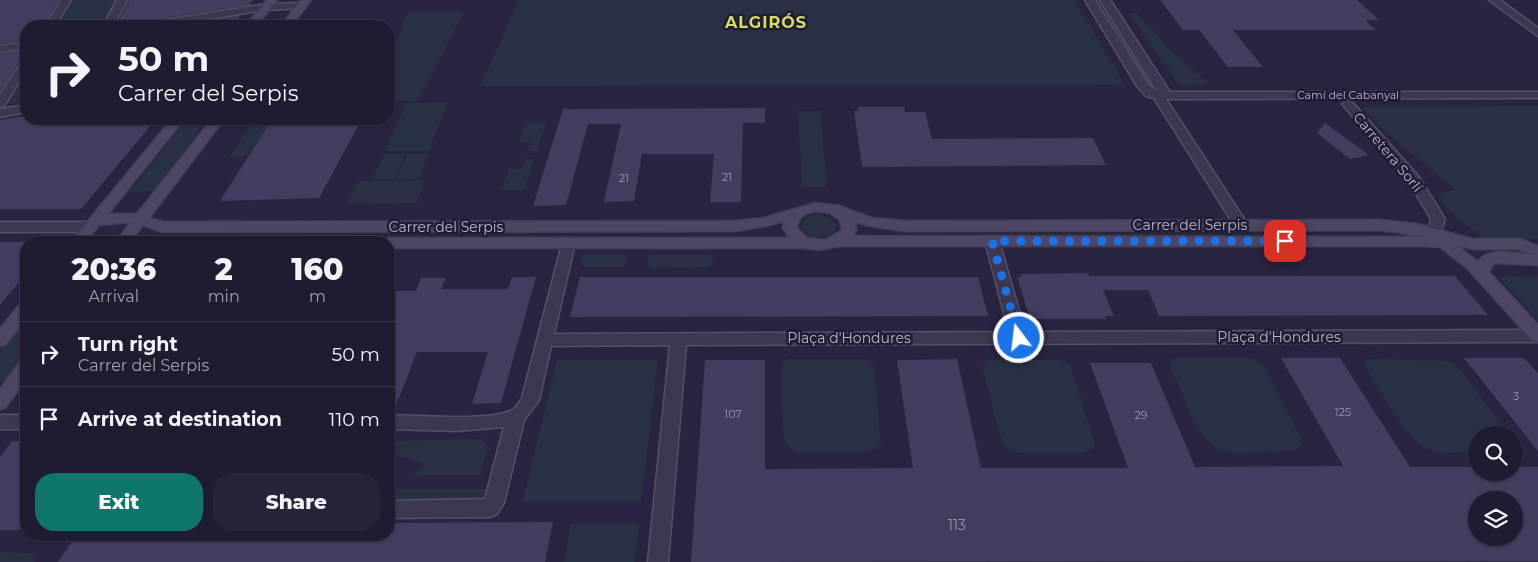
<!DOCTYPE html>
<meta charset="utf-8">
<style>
body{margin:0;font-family:Montserrat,sans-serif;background:#272439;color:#f1f3f6;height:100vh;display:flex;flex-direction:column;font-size:19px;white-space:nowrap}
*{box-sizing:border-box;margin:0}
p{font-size:16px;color:#a1a1ab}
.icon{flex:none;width:28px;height:28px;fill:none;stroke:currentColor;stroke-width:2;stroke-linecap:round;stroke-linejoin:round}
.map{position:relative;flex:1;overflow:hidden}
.side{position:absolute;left:20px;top:236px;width:375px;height:305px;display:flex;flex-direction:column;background:#1f1b31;border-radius:20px;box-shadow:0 1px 4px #0004,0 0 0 1px #3c394d}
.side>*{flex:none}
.hud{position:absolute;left:20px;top:20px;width:375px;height:105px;border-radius:20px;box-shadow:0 1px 4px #0004,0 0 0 1px #3c394d;background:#1f1b31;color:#f1f3f6;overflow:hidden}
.buttons{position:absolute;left:1468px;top:426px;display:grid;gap:10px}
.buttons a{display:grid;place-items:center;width:55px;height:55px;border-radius:50%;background:#1f1b31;box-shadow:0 1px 4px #0004,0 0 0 1px #3c394d;font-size:25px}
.pin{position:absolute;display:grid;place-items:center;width:42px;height:42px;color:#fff;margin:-21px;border-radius:10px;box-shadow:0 2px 8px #0006}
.me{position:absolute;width:55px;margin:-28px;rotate:345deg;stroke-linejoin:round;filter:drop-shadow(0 0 4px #0008)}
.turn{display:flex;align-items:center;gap:18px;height:105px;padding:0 15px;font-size:22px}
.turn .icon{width:65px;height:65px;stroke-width:2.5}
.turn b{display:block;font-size:35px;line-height:42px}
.eta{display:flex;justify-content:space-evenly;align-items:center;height:85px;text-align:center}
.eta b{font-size:30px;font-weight:800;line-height:35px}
.button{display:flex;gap:10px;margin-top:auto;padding:10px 15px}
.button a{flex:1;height:58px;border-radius:20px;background:#0f766e;color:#fff;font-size:20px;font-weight:800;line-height:58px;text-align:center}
.button a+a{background:#272439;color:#f1f3f6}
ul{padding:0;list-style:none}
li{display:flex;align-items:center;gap:15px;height:65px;padding:0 15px;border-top:1px solid #3c394d}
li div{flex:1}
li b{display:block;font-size:19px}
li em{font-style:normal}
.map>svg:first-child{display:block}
</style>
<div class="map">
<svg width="1538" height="562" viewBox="0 0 1538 562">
<rect width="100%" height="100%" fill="#292441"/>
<!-- green -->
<g fill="#293245">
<path d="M65 0H130L116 25 49 26Z"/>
<path d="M519 0H1074L1125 85 480 86Z"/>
<path d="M1092 0H1102L1155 82H1144Z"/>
<path d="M408 12H464L417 101H389V62Z"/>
<path d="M1129 13H1136L1170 49 1209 84 1179 85Z"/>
<path d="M26 56V102L0 105V96Z"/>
<path d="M448 102 429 151H385L407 103Z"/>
<path d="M1538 106V239H1484L1447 209 1439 197 1444 192 1456 190 1384 131 1362 107Z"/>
<path d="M798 111H820L827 187H802Z"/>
<path d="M187 119H207L154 191 130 192Z"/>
<path d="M255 119H272L247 156 232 158 230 156Z"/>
<path d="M526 123H546L537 151H528L531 142H519Z"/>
<path d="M384 154H405L394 179H372Z"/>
<path d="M407 154H428L419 179H396Z"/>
<path d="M526 159H535L524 190H501L509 169H522Z"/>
<path d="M426 180 416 203 346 204 358 181Z"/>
<path d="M820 215 831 218 837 225 834 233 818 238 804 232 801 225C804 216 812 215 820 215Z"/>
<path d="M587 254H624L627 257 625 265 622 267H585L581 264 583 256Z"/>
<path d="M652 255H710L713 258 712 265 709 267 651 268 647 265 648 257Z"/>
<path d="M1538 276V320L1499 277Z"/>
<path d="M26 318V353L4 382H0V351Z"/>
<path d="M1175 358H1250L1256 360 1264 367 1303 444 1295 450C1275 451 1239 455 1222 451 1198 445 1181 389 1171 368V360Z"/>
<path d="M789 359H865L873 364 874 368 881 445 870 452H797L786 445 783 433 781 368 784 361Z"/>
<path d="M1368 359 1450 361 1459 368 1509 435H1476V452C1464 452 1450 454 1437 452 1410 449 1381 390 1366 368L1365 361Z"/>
<path d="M557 360H658L641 501H523Z"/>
<path d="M989 360H1060L1070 365 1094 440 1095 446 1085 453H1018L1005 446 999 434 983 369 984 362Z"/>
<path d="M482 439 488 447 481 475H414L426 464 408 458 389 455 391 441Z"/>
<path d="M399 489H489L485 502 389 503V498Z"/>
<path d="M571 524H639L634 562H564Z"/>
<path d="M0 552 30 553 35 556 34 562H0Z"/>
</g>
<!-- building -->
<g fill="#433d5f" fill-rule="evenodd">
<path d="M0 0H59L43 26H26V40L0 44Z"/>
<path d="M130 0H253L249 5 147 21 140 26H128L127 22 117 24Z"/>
<path d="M1160 0H1357L1379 20H1365L1376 30H1233L1263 67H1228L1199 30H1183Z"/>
<path d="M240 16 232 26H175Z"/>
<path d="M26 50V55L20 60 0 92V54Z"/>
<path d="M858 107H904L905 112H925L932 139 1093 138 1106 165 862 167 854 111H858Z"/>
<path d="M765 108V123H743L741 202H710L714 154H642L634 201 604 202 621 124H588L566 205 533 206 563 109Z"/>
<path d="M26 116V119H156L81 209H0V120Z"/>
<path d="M272 119H362L319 198 220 201Z"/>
<path d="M1325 123 1369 155 1350 159 1317 133Z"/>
<path d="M0 242H26V274L0 305Z"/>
<path d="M1088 273 1089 276H1455L1488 315 1159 316 1148 290H1103L1114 316H1105L1106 319H1035L1034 316H1029L1017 277H1021L1020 274Z"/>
<path d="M512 277H536L501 403 472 404 488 352H417L393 413H389V291H416L421 278H446L441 289H508Z"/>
<path d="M580 277H978L988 316 570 317Z"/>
<path d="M1281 358H1340L1410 467H1476V472H1514V467H1538V561L691 562 705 360H765V469L913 468 897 360 957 359 981 468H1128L1090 363H1151L1195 467 1343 466ZM1476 500H1514V538H1476Z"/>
<path d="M1464 358H1524L1538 373V451Z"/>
<path d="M12 441H26V530H0V457Z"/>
<path d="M553 522 545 562H58L76 535H389V523Z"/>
</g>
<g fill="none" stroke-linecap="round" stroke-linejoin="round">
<defs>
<g id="street">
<path d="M61 0H71L55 26H45Z"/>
<path d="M117 0H127L113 26H103Z"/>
<path d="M1085 0H1095L1148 84 1157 92 1100 0H1110L1170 92H1538V98L1166 99 1248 225 1241 230 1236 228 1154 98 1146 96 1137 86Z"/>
<path d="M1489 0H1500L1538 28V36Z"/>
<path d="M301 3 305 4V8L266 10 165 26H142L147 23 266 4Z"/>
<path d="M26 42V48L0 52V46Z"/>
<path d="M26 60V71L4 106 0 108V95L22 61Z"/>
<path d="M1348 100 1352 102 1419 177 1445 219 1441 230H1431L1429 227 1431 219 1409 182 1344 106 1342 104Z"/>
<path d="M26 105V112L0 117V109Z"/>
<path d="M0 222H90L97 227 90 232H0Z"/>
<path d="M992 236 999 241 1025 332 1538 330V342L686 345 668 562H648L670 345 551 346 539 400 524 420 504 503 497 514 490 517 389 518V501L485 499 504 427 456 431 389 429V415C416 415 491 422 512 410 516 408 519 403 522 398L563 240 568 238 575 243 554 334 1009 332 985 241Z"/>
<rect x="0" y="415" width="26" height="14"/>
</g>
<g id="secondary">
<path d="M267 0H277L256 26H246Z"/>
<path d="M301 0H311L291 26H281Z"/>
<path d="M172 119H184L108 214H137L212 119H224L149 218 163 222 735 221 764 218 815 203 839 206 871 218 904 221 1380 220 1417 224 1472 239H1520L1538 246V265L1494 263 1489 272 1538 325V342L1532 340 1467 268 1440 247 1422 246H840L818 250 805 248H389V242H382L389 238H790L783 228 784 221 765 226 735 231 162 232 143 225 130 242H116L131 222 99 225 85 242H71ZM815 211 830 213 840 220 842 230 826 240 807 238 797 228C798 217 805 213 815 211ZM855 222 870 226 904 231 1380 230 1431 237 852 236 856 231ZM1455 244 1472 249H1518L1535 255C1520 254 1487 246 1478 262Z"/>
<path d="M151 237H254L261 242H144L146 239Z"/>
<path d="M26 302V318L6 344 0 346V329L21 303Z"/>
<path d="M26 361V379L6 407 0 409V389L20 362Z"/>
</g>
</defs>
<!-- street casing -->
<use href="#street" stroke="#555068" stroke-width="3"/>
<!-- secondary casing -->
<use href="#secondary" stroke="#433f57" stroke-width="3"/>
<!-- street -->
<use href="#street" fill="#3d3851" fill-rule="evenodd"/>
<!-- secondary -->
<use href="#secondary" fill="#4d4664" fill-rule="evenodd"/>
</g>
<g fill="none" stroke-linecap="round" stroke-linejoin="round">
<!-- route -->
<path stroke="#1a73e8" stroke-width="9" stroke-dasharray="0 16.2" d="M1019 338 992 241H1285"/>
</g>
<g text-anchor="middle" stroke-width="5" stroke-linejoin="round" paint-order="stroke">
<!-- far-street labels -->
<g font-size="11" fill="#b9b5cb" stroke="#211d36">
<text x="1348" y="99">Camí del Cabanyal</text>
</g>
<!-- number labels -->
<g font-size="11" fill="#9c97b0">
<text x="727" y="181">21</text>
<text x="624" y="182">21</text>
<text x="1516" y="400">3</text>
<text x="1343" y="416">125</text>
<text x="733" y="418">107</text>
<text x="1141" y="419">29</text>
</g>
<!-- street labels -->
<g font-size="14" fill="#b9b5cb" stroke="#211d36">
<text transform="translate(1388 152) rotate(50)" y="5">Carretera Sorlí</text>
<text x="1190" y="230">Carrer del Serpis</text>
<text x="446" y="232">Carrer del Serpis</text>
<text x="1279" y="342">Plaça d'Hondures</text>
<text x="849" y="343">Plaça d'Hondures</text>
</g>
<!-- near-number labels -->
<g font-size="14" fill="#9c97b0">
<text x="957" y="530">113</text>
</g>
<!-- far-district labels -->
<g font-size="16" font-weight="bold" letter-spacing="1" fill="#d8dc5f" stroke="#211d36">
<text x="766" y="28">ALGIRÓS</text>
</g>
</g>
</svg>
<div class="buttons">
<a><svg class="icon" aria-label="search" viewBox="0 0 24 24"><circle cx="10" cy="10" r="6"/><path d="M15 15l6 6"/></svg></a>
<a><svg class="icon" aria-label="layers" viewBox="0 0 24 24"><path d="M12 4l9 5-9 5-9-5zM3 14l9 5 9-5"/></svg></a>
</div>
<div class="pin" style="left:1285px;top:241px;background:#d93025"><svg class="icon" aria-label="arrive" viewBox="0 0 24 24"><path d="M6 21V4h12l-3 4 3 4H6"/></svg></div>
<svg class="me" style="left:1019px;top:338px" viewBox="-20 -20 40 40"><circle r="17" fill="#1a73e8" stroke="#fff" stroke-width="3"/><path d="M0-11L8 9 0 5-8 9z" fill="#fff"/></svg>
<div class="hud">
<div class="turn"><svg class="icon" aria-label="right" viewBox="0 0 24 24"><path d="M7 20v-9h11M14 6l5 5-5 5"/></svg><div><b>50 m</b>Carrer del Serpis</div></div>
</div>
<section class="side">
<div class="eta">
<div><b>20:36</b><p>Arrival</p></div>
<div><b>2</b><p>min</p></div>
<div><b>160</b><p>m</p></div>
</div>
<ul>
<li><svg class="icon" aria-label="right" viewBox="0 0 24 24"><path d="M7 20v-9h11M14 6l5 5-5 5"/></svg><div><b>Turn right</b><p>Carrer del Serpis</p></div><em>50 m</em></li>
<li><svg class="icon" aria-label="arrive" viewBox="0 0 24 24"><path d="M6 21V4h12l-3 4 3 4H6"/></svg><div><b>Arrive at destination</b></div><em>110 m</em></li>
</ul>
<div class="button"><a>Exit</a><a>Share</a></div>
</section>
</div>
